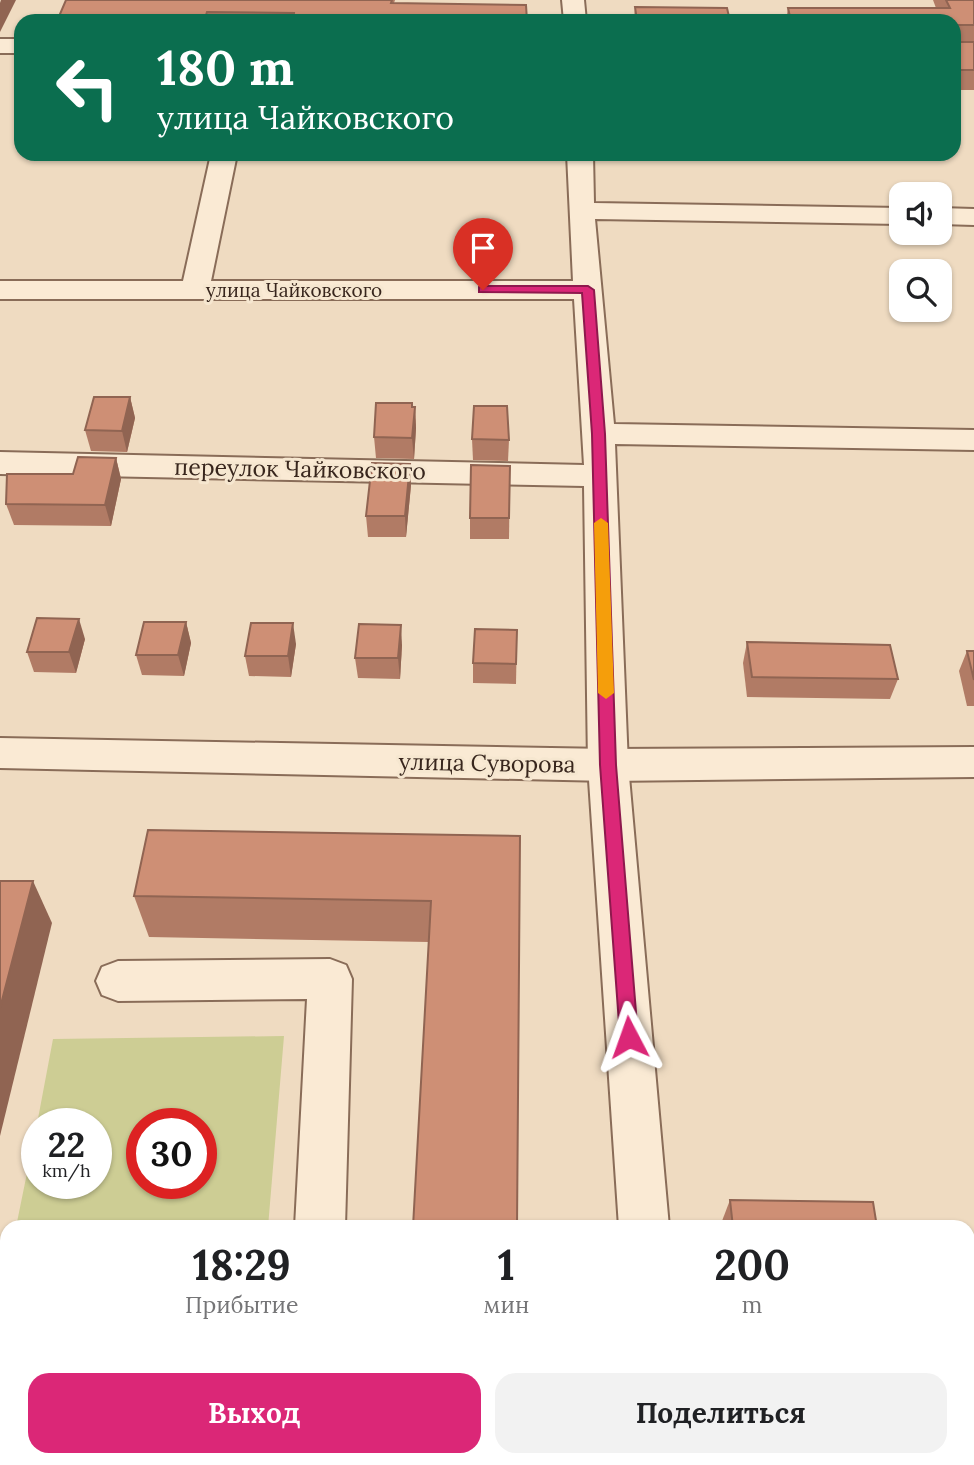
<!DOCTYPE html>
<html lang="ru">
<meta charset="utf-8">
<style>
body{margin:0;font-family:Lora,serif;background:#f2f2f2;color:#202124;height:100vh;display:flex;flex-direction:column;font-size:26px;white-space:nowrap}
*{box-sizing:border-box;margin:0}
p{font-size:23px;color:#757577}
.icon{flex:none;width:38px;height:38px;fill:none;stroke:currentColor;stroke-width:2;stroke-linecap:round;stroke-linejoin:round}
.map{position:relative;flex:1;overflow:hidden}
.drawer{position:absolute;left:0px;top:1220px;width:975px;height:247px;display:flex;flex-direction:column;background:#fff;border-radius:21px 21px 0 0;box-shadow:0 2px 5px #0004}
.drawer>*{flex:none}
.top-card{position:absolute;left:14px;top:14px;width:947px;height:147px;border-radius:21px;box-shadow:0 2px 5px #0004;background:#0b6e4f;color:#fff;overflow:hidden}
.buttons{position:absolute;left:889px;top:182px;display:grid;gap:14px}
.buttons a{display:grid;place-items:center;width:63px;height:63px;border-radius:14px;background:#fff;box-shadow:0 2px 5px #0004;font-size:35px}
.speed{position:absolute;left:21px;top:1108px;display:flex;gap:14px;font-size:35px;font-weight:700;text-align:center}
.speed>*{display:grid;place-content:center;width:91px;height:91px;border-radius:50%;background:#fff;box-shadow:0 2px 5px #0004;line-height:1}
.speed small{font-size:18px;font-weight:400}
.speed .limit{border:10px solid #d22;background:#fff;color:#111}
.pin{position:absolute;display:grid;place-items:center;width:60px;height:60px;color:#fff;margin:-72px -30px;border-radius:50% 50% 50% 0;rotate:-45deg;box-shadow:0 0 7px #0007}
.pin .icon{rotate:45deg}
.me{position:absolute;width:77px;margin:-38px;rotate:356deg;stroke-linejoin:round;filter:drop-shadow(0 0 5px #0008)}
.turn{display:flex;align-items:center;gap:24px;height:147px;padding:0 28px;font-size:32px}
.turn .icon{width:91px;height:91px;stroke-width:2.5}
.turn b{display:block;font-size:49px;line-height:60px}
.eta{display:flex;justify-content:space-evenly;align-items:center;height:119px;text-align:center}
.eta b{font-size:42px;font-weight:700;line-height:49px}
.cta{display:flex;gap:14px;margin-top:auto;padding:14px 28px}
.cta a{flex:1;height:80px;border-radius:21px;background:#db2777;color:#fff;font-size:28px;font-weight:700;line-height:80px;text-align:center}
.cta a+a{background:#f2f2f2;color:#202124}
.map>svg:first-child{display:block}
</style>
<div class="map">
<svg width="974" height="1465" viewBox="0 0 974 1465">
<rect width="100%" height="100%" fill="#efdbc1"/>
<!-- green -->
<g fill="#cdcd94" fill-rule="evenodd">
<path d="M284 1036 268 1227H16L37 1124V1183H96V1124H37L53 1039ZM142 1124H201V1183H142Z"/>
<path d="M7 1274V1460H248L247 1465H0V1309Z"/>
</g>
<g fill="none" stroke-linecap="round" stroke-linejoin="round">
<defs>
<g id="minor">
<path d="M562 0H584L586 21H564Z"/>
<rect x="0" y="39" width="21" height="14"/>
<path d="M211 154H237L211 281H573L567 154H593L594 203 901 208V224L595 219 614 424 974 430V450L615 444 628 765 669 1227H619L588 765 584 486 0 474V452L584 465 574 299H0V281H183Z"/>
<path d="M940 208 974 209V225L940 224Z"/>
<path d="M330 959 346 965 352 979 345 1227H295L307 999 118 1001 102 995 96 981 102 967 118 961Z"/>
<path d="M284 1460H338L337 1465H283Z"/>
<path d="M634 1460H688L689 1465H635Z"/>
</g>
<path id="tertiary" d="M0 738 608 749 974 747V777L608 781 0 768Z"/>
</defs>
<!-- minor casing -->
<use href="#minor" stroke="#896c58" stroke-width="4"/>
<!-- tertiary casing -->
<use href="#tertiary" stroke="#896c58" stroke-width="4"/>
<!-- minor -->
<use href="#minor" fill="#faead4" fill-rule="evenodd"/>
<!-- tertiary -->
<use href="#tertiary" fill="#faead4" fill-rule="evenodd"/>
</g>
<!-- wall -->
<g fill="#b17b65">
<path d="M66 0H395L394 3 527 21H57Z"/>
<path d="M933 0H974V90H954V21H786L788 8H936Z"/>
<path d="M635 7 730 21H634Z"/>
<path d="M130 397 135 418 127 452 91 451 85 430Z"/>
<path d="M412 407H415L416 428 414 459 376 458 374 437Z"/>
<path d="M472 439 509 440 508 461 473 460Z"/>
<path d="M116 458 121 479 111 526 14 525 6 504Z"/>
<path d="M510 466 509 539H470V518Z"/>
<path d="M411 485 406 537H368L366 516Z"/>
<path d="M186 622 191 643 184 676 142 675 136 655Z"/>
<path d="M517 630 516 684 473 683V663Z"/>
<path d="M85 639 76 673 34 672 27 652Z"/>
<path d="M747 642 898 679 890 699 747 697 743 663Z"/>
<path d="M296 644 291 677 249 676 245 656Z"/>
<path d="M402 645 400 679 358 678 355 658Z"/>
<path d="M967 651H974V706H967L959 671Z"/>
<path d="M520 836 429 942 149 937 134 896Z"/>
<path d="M730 1200 877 1227H723L722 1221Z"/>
<path d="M745 1460H915V1461L911 1465H746Z"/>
</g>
<!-- shaded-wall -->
<g fill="#906452">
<path d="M1 0H16L0 32V3Z"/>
<path d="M130 397 135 418 127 452 122 431Z"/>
<path d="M415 407 416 428 414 459 412 438Z"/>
<path d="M116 458 121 479 111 526 105 505Z"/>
<path d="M410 464 411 485 406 537 405 516Z"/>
<path d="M79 619 85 639 76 673 69 652Z"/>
<path d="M186 622 191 643 184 676 178 655Z"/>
<path d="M293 623 296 644 291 677 288 656Z"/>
<path d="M401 625 402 645 400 679 398 658Z"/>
<path d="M33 881 52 923 0 1136V1008Z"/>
</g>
<!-- building -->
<g fill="#ce8f75" stroke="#906452" stroke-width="2">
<path d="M66 0H392L391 3 526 5 527 21H293L294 13 207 12 204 21H57Z"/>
<path d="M946 0H974V25H957V42H974V70H954V21H791L788 8H950Z"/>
<path d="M635 7 727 8 730 21H637Z"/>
<path d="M94 397H130L122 431 85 430Z"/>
<path d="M376 403H412V407H415L412 438 374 437Z"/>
<path d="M474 406H507L509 440 472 439Z"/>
<path d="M78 457 116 458 105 505 6 504 7 474H73Z"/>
<path d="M372 463 410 464 405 516H366Z"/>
<path d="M471 465 510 466 509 518H470Z"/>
<path d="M37 618 79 619 69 652H27Z"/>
<path d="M144 622H186L178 655H136Z"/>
<path d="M251 623H293L288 656H245Z"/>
<path d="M359 624 401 625 398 658H355Z"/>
<path d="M475 629 517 630 516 664 473 663Z"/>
<path d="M747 642 890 645 898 679 752 677Z"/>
<path d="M967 651H974V680Z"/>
<path d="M148 830 520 836 517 1227H413L431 901 134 896Z"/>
<path d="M0 881H33L0 1008Z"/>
<path d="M730 1200 873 1202 877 1227H733Z"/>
<rect x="400" y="1460" width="115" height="5"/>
<path d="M756 1460H915V1461L843 1460 844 1465H757Z"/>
</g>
<!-- route -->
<path fill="#db2777" stroke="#8e194d" stroke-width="2" d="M483 286H588L594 290 605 434 616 765 638 1037 636 1043 629 1045 622 1043 620 1037 600 765 592 434 582 293 479 292V287Z"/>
<!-- slow -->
<path fill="#f59e0b" d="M601 518 608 523 614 693 606 699 598 693 594 523Z"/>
<g text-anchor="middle" stroke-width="6" stroke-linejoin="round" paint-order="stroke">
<!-- far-street labels -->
<g font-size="19" fill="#38261d" stroke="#f6e7d0">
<text x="294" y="297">улица Чайковского</text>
</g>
<!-- street labels -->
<g font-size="23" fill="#38261d" stroke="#f6e7d0">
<text transform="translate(300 469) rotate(1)" y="8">переулок Чайковского</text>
<text transform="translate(487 763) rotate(1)" y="8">улица Суворова</text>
</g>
</g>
</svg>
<div class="buttons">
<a><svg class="icon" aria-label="sound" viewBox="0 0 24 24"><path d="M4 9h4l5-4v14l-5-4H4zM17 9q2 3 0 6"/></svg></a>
<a><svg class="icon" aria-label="search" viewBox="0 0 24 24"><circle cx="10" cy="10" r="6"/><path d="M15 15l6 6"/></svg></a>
</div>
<div class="speed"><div>22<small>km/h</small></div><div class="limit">30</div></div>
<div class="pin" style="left:483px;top:290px;background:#d93025"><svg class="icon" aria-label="arrive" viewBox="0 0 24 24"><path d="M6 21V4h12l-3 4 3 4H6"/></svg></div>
<svg class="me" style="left:629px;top:1037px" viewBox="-20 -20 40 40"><path d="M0-17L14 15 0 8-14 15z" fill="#db2777" stroke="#fff" stroke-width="4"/></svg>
<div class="top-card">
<div class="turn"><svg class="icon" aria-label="left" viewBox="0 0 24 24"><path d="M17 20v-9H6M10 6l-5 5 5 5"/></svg><div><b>180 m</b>улица Чайковского</div></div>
</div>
<section class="drawer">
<div class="eta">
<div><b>18:29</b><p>Прибытие</p></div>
<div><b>1</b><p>мин</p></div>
<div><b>200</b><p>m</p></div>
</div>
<div class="cta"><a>Выход</a><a>Поделиться</a></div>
</section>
</div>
